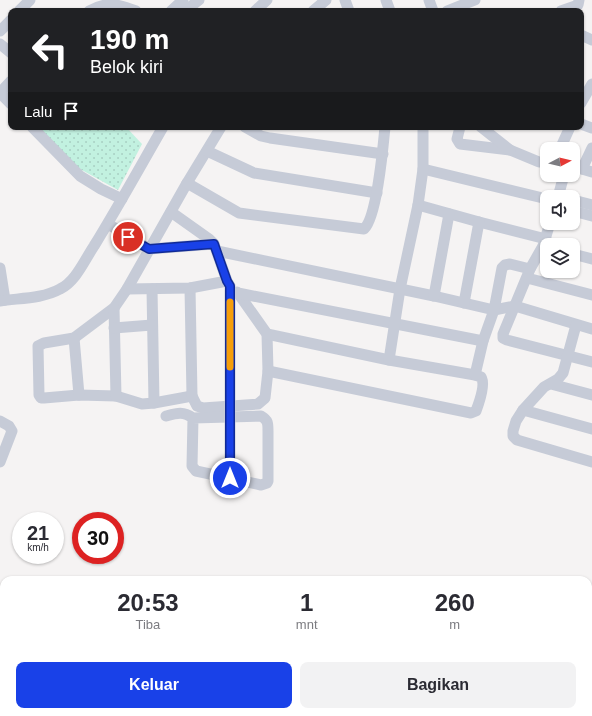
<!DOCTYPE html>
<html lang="id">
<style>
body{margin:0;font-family:Helvetica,sans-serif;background:#f2f2f3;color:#2b2b33;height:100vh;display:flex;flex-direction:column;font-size:15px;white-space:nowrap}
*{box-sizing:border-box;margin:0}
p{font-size:13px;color:#7c7c81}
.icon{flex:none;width:22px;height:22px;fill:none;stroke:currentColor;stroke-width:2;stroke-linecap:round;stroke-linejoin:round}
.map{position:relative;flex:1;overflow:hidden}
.side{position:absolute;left:0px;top:576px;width:592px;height:140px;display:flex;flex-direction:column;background:#fff;border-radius:12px 12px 0 0;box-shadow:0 1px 3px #0004}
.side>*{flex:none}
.hud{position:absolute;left:8px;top:8px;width:576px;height:122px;border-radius:8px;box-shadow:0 1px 3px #0004;background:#202124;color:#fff;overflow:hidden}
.needle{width:26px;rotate:83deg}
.tools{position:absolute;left:540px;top:142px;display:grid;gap:8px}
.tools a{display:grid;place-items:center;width:40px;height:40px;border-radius:8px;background:#fff;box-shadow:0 1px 3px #0004;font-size:20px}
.speed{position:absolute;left:12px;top:512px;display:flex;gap:8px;font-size:20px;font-weight:700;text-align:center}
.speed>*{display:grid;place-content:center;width:52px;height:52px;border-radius:50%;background:#fff;box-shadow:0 1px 3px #0004;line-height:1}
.speed small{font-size:10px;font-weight:400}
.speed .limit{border:6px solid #d22;background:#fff;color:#111}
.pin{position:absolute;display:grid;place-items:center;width:34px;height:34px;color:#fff;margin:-17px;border:2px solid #fff;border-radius:50%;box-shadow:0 1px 4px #0007}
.me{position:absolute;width:44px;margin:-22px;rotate:0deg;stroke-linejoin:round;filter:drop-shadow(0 0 3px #0008)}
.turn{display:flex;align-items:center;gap:14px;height:84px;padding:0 16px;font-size:18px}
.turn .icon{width:52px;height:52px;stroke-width:2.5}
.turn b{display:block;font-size:28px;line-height:34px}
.then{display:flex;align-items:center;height:38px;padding:0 16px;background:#0003;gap:8px;font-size:15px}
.eta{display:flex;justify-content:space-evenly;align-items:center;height:68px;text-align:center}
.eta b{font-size:24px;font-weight:600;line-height:28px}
.button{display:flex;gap:8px;margin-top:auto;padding:8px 16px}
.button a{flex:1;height:46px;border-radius:8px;background:#1941e8;color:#fff;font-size:16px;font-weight:600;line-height:46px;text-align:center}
.button a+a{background:#f2f2f3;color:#2b2b33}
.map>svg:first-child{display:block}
</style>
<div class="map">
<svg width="592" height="716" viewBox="0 0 592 716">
<defs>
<pattern id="grass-dots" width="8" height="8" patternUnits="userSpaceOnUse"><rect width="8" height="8" fill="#c2f1e0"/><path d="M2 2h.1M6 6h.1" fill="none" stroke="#a8d0c3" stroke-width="1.8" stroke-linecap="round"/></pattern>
</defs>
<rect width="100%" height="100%" fill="#f5f3f3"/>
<!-- grass -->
<path fill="url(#grass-dots)" d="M37 127H126L142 144 118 190 80 169Z"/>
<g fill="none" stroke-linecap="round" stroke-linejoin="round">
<!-- minor -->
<g stroke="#c6cbd7" stroke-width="11">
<path d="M345 0 349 11"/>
<path d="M386 0 390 11"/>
<path d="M429 0 433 11"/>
<path d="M19 11 30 0"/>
<path d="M89 11C107 1 118 4 136 11"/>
<path d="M171 11 183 0"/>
<path d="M185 11 199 0"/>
<path d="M255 11 267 0"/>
<path d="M313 11 326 0"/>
<path d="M447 11 475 0"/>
<path d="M561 11 578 5 579 0"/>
<path d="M0 31 11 20"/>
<path d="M581 35 592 40"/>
<path d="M0 44 11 53"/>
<path d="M0 93 11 81"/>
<path d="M0 93 11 104"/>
<path d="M581 103 592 84"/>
<path d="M581 124 592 128"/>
<path d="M32 127 80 176 101 189 122 199"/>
<path d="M221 127 187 183 127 289 114 308 74 338 44 343 38 346 39 395 41 398H44L79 395 116 396 142 404 154 403 192 396 197 406 203 408 258 404 265 398 268 371 267 334 238 293"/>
<path d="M245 127 261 136 270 138 383 154"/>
<path d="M460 127 457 139 460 144 510 150 539 162H547"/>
<path d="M481 127 510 150"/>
<path d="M560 149 570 127"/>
<path d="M207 151 254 173 377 193"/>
<path d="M573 165 582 169 592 148"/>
<path d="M423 169 547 199"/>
<path d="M582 169 592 172"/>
<path d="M187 183 239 213 364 229C377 217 383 147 385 127"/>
<path d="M558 197 564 175"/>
<path d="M573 200 592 205"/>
<path d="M418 205 479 222 546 239"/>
<path d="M573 211 592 216"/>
<path d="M171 212 209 239 214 244 227 281 230 286V478"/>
<path d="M550 223 543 246 530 269 503 334V338L507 340 592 362"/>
<path d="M108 224 149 249 214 244"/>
<path d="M217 251 434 296 494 310 515 306 592 329"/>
<path d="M573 254 592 259"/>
<path d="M0 268 5 300"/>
<path d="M527 278 592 295"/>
<path d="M190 288 192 396"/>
<path d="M127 289 190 288 227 281"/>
<path d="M152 289 154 403"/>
<path d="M237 292 238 293 483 341"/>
<path d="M434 296 449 214"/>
<path d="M0 301C19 298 42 299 60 289 76 281 84 261 94 246 118 207 140 167 163 127"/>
<path d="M464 303 479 222"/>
<path d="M114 308 116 396"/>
<path d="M576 325 563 373 558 379 544 387 523 410 516 421 513 431V436L517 440 592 462"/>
<path d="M114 328 152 325"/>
<path d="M267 334 389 360 475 375 481 377C486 384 479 403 476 411L471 413 268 371"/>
<path d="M74 338 79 395"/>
<path d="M389 360 400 289 418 205 423 169V127"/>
<path d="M475 375 483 341 494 310 502 268 505 265 510 264 530 269"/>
<path d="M551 384 592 395"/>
<path d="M523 410 592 429"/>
<path d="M166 416C177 413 183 411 193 418L261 416C268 420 268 423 268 431V481L267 483 261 485 196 471 192 466 193 418"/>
<path d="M0 421 9 426 12 431 0 462"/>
</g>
</g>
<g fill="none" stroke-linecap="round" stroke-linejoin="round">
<defs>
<path id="route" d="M128 237 149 249 214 244 227 281 230 286V478"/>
</defs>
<!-- route casing -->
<use href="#route" stroke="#102a97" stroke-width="10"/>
<!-- route -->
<use href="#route" stroke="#1941e8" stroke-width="7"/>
<!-- slow -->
<path stroke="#f59e0b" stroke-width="7" d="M230 302V367"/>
</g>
</svg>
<div class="tools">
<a><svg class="needle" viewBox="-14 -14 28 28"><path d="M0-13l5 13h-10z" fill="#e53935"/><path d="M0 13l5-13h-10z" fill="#7c7c81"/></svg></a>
<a><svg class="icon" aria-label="sound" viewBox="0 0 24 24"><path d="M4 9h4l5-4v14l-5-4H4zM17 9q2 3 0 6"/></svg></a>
<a><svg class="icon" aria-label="layers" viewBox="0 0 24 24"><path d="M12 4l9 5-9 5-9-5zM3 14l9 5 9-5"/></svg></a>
</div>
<div class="speed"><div>21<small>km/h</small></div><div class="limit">30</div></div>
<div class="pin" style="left:128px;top:237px;background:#d93025"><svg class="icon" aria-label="arrive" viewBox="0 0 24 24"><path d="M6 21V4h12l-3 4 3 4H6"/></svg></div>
<svg class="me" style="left:230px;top:478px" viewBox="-20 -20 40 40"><circle r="17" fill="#1941e8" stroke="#fff" stroke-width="3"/><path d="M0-11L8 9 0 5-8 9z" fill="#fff"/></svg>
<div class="hud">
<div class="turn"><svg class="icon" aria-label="left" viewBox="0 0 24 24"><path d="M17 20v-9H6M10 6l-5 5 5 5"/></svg><div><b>190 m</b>Belok kiri</div></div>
<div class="then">Lalu<svg class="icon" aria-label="arrive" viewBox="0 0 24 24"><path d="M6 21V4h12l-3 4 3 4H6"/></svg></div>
</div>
<section class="side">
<div class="eta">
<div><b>20:53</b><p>Tiba</p></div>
<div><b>1</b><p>mnt</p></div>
<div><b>260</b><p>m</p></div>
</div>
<div class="button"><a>Keluar</a><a>Bagikan</a></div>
</section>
</div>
